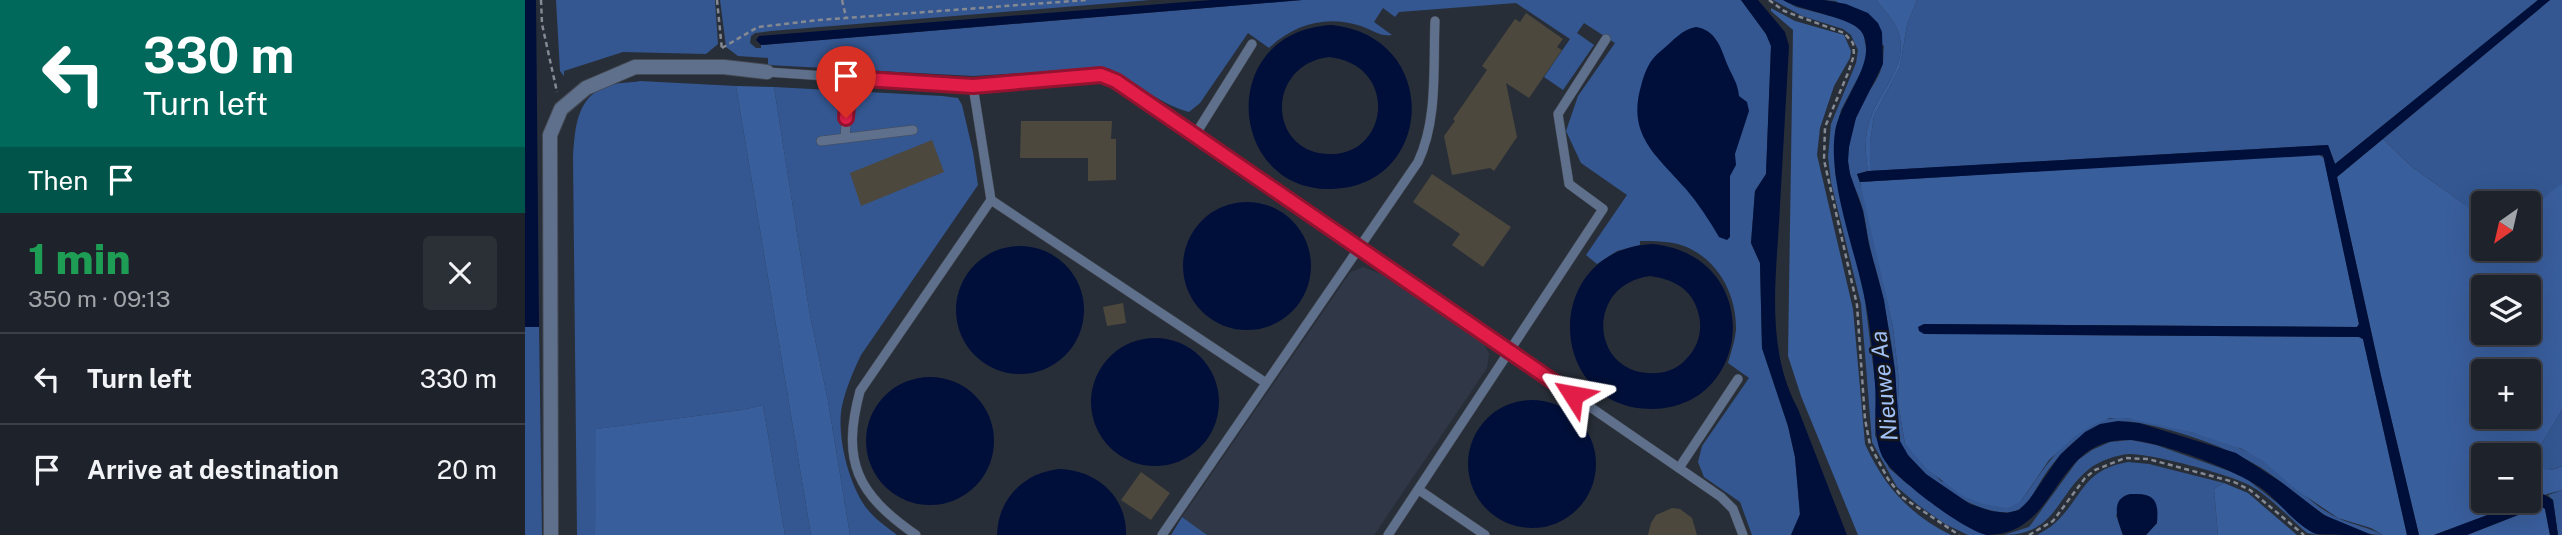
<!DOCTYPE html>
<meta charset="utf-8">
<style>
body{margin:0;font-family:"Public Sans",sans-serif;background:#2b2f36;color:#f1f3f6;height:100vh;display:flex;flex-direction:column;font-size:26px;white-space:nowrap}
*{box-sizing:border-box;margin:0}
p{font-size:23px;color:#a1a4a8}
.icon{flex:none;width:38px;height:38px;fill:none;stroke:currentColor;stroke-width:2;stroke-linecap:round;stroke-linejoin:round}
.map{position:relative;flex:1;overflow:hidden}
.drawer{display:flex;flex-direction:column;background:#1e222a;width:525px}
.drawer>*{flex:none}
.top-card{background:#00695c;color:#fff;overflow:hidden}
.needle{width:46px;rotate:214deg}
.buttons{position:absolute;left:1946px;top:191px;display:grid;gap:14px}
.buttons a{display:grid;place-items:center;width:70px;height:70px;border-radius:7px;background:#1e222a;box-shadow:0 7px 28px #0002,0 0 0 2px #3c3f47;font-size:35px}
.pin{position:absolute;display:grid;place-items:center;width:60px;height:60px;color:#fff;margin:-72px -30px;border-radius:50% 50% 50% 0;rotate:-45deg;box-shadow:0 0 7px #0007}
.pin .icon{rotate:45deg}
.me{position:absolute;width:77px;margin:-38px;rotate:304deg;stroke-linejoin:round;filter:drop-shadow(0 0 5px #0008)}
.turn{display:flex;align-items:center;gap:24px;height:147px;padding:0 28px;font-size:32px}
.turn .icon{width:91px;height:91px;stroke-width:2.5}
.turn b{display:block;font-size:49px;line-height:60px}
.then{display:flex;align-items:center;height:66px;padding:0 28px;background:#0003;gap:14px;font-size:26px}
.round{display:grid;place-items:center;flex:none;width:74px;height:74px;border-radius:7px;background:#2b2f36}
.summary{display:flex;align-items:center;justify-content:space-between;height:119px;padding:0 28px}
h1{font-size:42px;font-weight:800;line-height:52px;color:#1e9e55}
ul{padding:0;list-style:none}
li{display:flex;align-items:center;gap:21px;height:91px;padding:0 28px;border-top:2px solid #3c3f47}
li div{flex:1}
li b{display:block;font-size:26px}
li em{font-style:normal}
main{display:flex;flex:1;min-height:0}
.map>svg:first-child{display:block}
</style>
<main>
<section class="drawer">
<div class="top-card">
<div class="turn"><svg class="icon" aria-label="left" viewBox="0 0 24 24"><path d="M17 20v-9H6M10 6l-5 5 5 5"/></svg><div><b>330 m</b>Turn left</div></div>
<div class="then">Then<svg class="icon" aria-label="arrive" viewBox="0 0 24 24"><path d="M6 21V4h12l-3 4 3 4H6"/></svg></div>
</div>
<div class="summary"><div><h1>1 min</h1><p>350 m · 09:13</p></div><a class="round"><svg class="icon" aria-label="close" viewBox="0 0 24 24"><path d="M6 6l12 12M18 6L6 18"/></svg></a></div>
<ul>
<li><svg class="icon" aria-label="left" viewBox="0 0 24 24"><path d="M17 20v-9H6M10 6l-5 5 5 5"/></svg><div><b>Turn left</b></div><em>330 m</em></li>
<li><svg class="icon" aria-label="arrive" viewBox="0 0 24 24"><path d="M6 21V4h12l-3 4 3 4H6"/></svg><div><b>Arrive at destination</b></div><em>20 m</em></li>
</ul>
</section>
<div class="map">
<svg width="2037" height="535" viewBox="0 0 2037 535">
<rect width="100%" height="100%" fill="#282e38"/>
<!-- built -->
<path fill="#303847" d="M838 267 856 274 958 342 964 354 962 368 849 535H682L657 517 822 277 826 272Z"/>
<!-- green -->
<g fill="#345791">
<path d="M31 0H190L193 44 181 54 98 52 39 71V76L35 71Z"/>
<path d="M195 0H625L246 31 230 33 226 36 225 43 231 48H236V45L777 0H1216L1241 34 1246 46 1241 174 1230 191 1226 243 1235 263 1237 348 1263 426 1270 457 1275 515 1266 535H1227L1215 502 1179 477 1173 462 1177 446 1224 378 1203 363C1206 352 1210 341 1211 330 1212 295 1193 259 1159 246 1145 241 1130 241 1115 241V245L1092 251 1072 264 1061 255 1102 195 1056 163 1041 131 1053 96 1090 43 1059 23 1052 33 1069 45 1038 90 1019 77 1045 39 991 3 874 12 870 17 858 8 849 22 867 35C855 37 848 30 836 26 803 15 770 23 744 48L723 33 675 103 664 112C633 104 611 81 583 68L448 76 243 65V58L213 56 201 47Z"/>
<path d="M1248 0H1258L1271 7 1324 21 1336 30 1339 37 1342 54 1340 64 1316 110 1310 132V172L1339 293 1351 390 1350 435 1364 468 1381 483 1463 535H1443L1420 524 1393 505 1372 487 1347 442 1336 304 1306 182 1303 157 1306 124 1331 63 1333 50 1326 35 1318 29 1277 16Z"/>
<path d="M1299 0H1351C1358 9 1369 20 1373 31 1385 64 1356 88 1346 117 1339 134 1340 153 1343 171L1332 174 1339 195 1368 327 1374 381 1373 402 1380 444 1416 481 1496 501C1517 472 1535 440 1569 424 1579 419 1589 417 1600 418 1612 418 1624 423 1636 425 1670 433 1707 441 1737 460 1764 477 1783 504 1813 518 1828 525 1843 527 1858 535 1809 535 1773 491 1735 467 1700 446 1655 431 1615 423 1572 414 1539 445 1517 479 1510 490 1503 507 1490 511 1457 521 1385 472 1374 440 1367 418 1372 394 1370 371 1368 349 1363 325 1359 303 1356 284 1349 265 1345 247 1342 235 1341 222 1338 210 1334 193 1323 178 1323 160 1323 142 1329 120 1337 103 1343 91 1353 81 1357 66 1359 60 1358 52 1359 46L1311 1Z"/>
<path d="M1392 0H2013L1810 164 1803 145 1345 171V142L1349 116 1375 67 1382 25Z"/>
<path d="M2025 0H2037V184L2006 219 2004 226V203H1958V223L1935 201 1887 167 1858 139Z"/>
<path d="M115 81 211 86 286 535H260L238 405 217 410 72 429 70 535H52L48 157C50 129 51 97 82 86 92 82 105 83 115 81Z"/>
<path d="M249 87 417 96 433 98 437 105 448 152 453 185 336 355C328 372 321 388 317 406 311 435 324 487 343 510 351 520 362 527 372 535H325L303 401 285 315Z"/>
<path d="M0 327H14L17 535H0Z"/>
<path d="M2037 410V466C2024 472 2019 472 2009 462V456Z"/>
<path d="M1606 440 1631 445 1718 476 1793 535 1782 533C1764 518 1745 496 1724 485 1703 474 1628 454 1604 454 1591 455 1574 461 1564 469 1532 494 1531 535 1479 535L1504 527 1553 460 1567 450 1585 442Z"/>
<path d="M1603 462 1624 464 1699 483 1689 489 1693 535H1621L1632 523 1626 497 1616 494H1605L1591 515 1598 535H1512C1518 531 1525 528 1530 523 1559 496 1557 470 1603 462Z"/>
<path d="M2037 490V535H2033L2028 500 2023 495Z"/>
<path d="M657 517 682 535H646Z"/>
</g>
<!-- forest -->
<g fill="#395e9c" fill-rule="evenodd">
<path d="M1351 0H1392L1382 25 1375 67 1349 116 1345 142V171H1343C1340 153 1339 134 1346 117 1356 88 1385 64 1373 31 1369 20 1358 9 1351 0Z"/>
<path d="M1246 8 1270 21 1319 35 1326 51 1325 58 1309 86 1295 128 1292 155 1328 309 1340 444C1359 486 1384 514 1426 535H1333L1276 396 1263 356 1268 30 1246 11Z"/>
<path d="M211 86 249 87 285 315 303 401 325 535H286Z"/>
<path d="M1858 139 1887 167 1935 201 1955 218 1958 223V248L1975 249 1980 257 1986 258 1996 249 2004 248C2004 219 2011 200 2037 184V410L2009 456V462C2019 472 2025 472 2037 466V490L2004 499V455H1958V500L2001 501 1909 535H1894L1856 376 1812 177ZM1958 287H2004V332H1958ZM1958 371H2004V416H1958Z"/>
<path d="M1793 154 1799 158 1834 324 1832 327 1399 324 1394 327 1524 335 1834 337 1838 339 1882 535H1858L1846 528 1813 518 1773 491 1738 461 1717 449 1669 433 1602 418H1585L1568 425 1550 436 1524 460 1496 501 1483 508 1458 504 1436 495 1402 469 1380 444 1373 402 1374 381 1368 327 1335 182Z"/>
<path d="M238 405 260 535H70L71 429 217 410Z"/>
<path d="M1699 483 1723 493 1772 535H1693L1689 489Z"/>
<path d="M2016 506 2020 509 2025 535H1942Z"/>
</g>
<!-- water -->
<g fill="#000f3a" fill-rule="evenodd">
<path d="M0 0H11L14 327H0Z"/>
<path d="M686 0H777L236 45 231 40 234 36Z"/>
<path d="M1216 0H1233L1260 32 1264 46C1261 99 1258 152 1255 205 1252 274 1239 346 1273 409L1322 535H1266L1275 514 1270 457 1263 426 1237 348 1235 263 1226 243 1230 191 1241 174 1246 46 1241 34Z"/>
<path d="M1258 0H1299L1321 4 1343 13 1353 23 1357 32 1358 64 1331 118 1324 147 1323 161 1325 174 1338 211 1344 245 1359 300 1370 371 1375 441 1383 455 1401 474 1445 504 1466 511 1482 513 1494 510 1504 500 1535 455 1560 432 1575 424 1593 421 1614 423 1711 453 1756 482 1799 515 1847 535C1833 535 1803 535 1791 534 1770 525 1754 501 1736 488 1711 470 1636 442 1606 440 1527 436 1536 535 1462 535 1441 532 1366 476 1357 456 1347 433 1352 409 1350 384 1348 353 1345 321 1338 291 1328 244 1303 179 1310 132 1315 100 1352 64 1338 34 1330 17 1278 12 1258 0Z"/>
<path d="M2013 0H2025L1812 177 1856 376 1894 535H1882L1838 339 1834 337 1399 334 1394 331 1393 327 1399 324 1832 327 1834 324 1798 155 1335 182 1332 174 1343 171 1803 145 1810 164Z"/>
<path d="M807 25C918 37 909 188 806 189 702 191 690 31 807 25ZM804 57C875 65 864 157 803 154 742 151 741 65 804 57Z"/>
<path d="M1171 27C1191 30 1196 48 1202 64 1207 76 1213 83 1214 96L1222 102 1224 111 1210 154 1211 165 1205 176V237L1202 240 1194 237C1184 220 1173 203 1160 188 1131 155 1102 135 1116 86 1120 71 1124 60 1137 50 1148 41 1157 29 1171 27Z"/>
<circle cx="722" cy="266" r="64"/>
<path d="M1128 244C1240 256 1229 408 1127 409 1020 409 1015 249 1128 244ZM1125 276C1148 279 1167 289 1173 312 1178 328 1174 345 1163 357 1155 367 1143 373 1130 373 1066 377 1058 285 1125 276Z"/>
<circle cx="495" cy="310" r="64"/>
<circle cx="630" cy="402" r="64"/>
<circle cx="405" cy="441" r="64"/>
<circle cx="1007" cy="464" r="64"/>
<path d="M534 469C571 470 602 496 601 535H472C473 499 498 473 534 469Z"/>
<path d="M1605 494C1630 493 1634 500 1632 523L1621 535H1598C1593 521 1584 499 1605 494Z"/>
<path d="M2018 494 2028 500 2033 535H2025L2020 509 2016 506 1942 535H1909Z"/>
</g>
<!-- building -->
<g fill="#4c483d">
<path d="M1001 13 1038 39 1032 47 1037 50 1004 98 981 83 992 137 969 171 965 168 927 175 919 136 930 121 928 119 962 70 957 66 990 19 995 22Z"/>
<path d="M496 121H587L586 139H591V180L563 181V158H495Z"/>
<path d="M407 140 419 172 336 206 325 173Z"/>
<path d="M907 174 986 227 958 267 927 245 935 234 888 202Z"/>
<path d="M598 303 601 323 582 326 578 307Z"/>
<path d="M616 472 645 493 626 520 596 500Z"/>
<path d="M1147 508 1155 509 1167 518 1172 535H1123L1126 523 1131 515Z"/>
</g>
<g fill="none" stroke-linecap="round" stroke-linejoin="round">
<defs>
<g id="lane">
<path d="M242 72 448 86 576 75 591 81 1196 497 1208 509 1218 535"/>
<path d="M670 135 727 44"/>
<path d="M320 138 324 78"/>
<path d="M296 141 388 130"/>
<path d="M466 200 741 383"/>
<path d="M1154 468 1213 379"/>
<path d="M894 490 960 535"/>
<path d="M391 535C332 494 316 462 335 391L466 200 448 86"/>
<path d="M637 535 893 162C913 119 908 68 910 21"/>
<path d="M863 535 1078 209 1044 184 1033 114 1081 39"/>
</g>
<path id="street" d="M26 535 25 135 36 109 61 88 110 67H199L242 72"/>
</defs>
<!-- lane casing -->
<use href="#lane" stroke="#454a54" stroke-width="10"/>
<!-- street casing -->
<use href="#street" stroke="#454a54" stroke-width="16"/>
<!-- path -->
<g stroke="#848992" stroke-width="2.5" stroke-dasharray="5 3.5" stroke-linecap="butt">
<path d="M16 0 17 24 32 92"/>
<path d="M192 0 197 50"/>
<path d="M317 0 321 17"/>
<path d="M1244 0 1259 11 1319 33 1328 43 1329 55 1323 73 1300 127 1299 160 1332 305 1340 419 1345 445 1363 479 1377 497 1434 535"/>
<path d="M197 48 233 27 294 20 561 0"/>
<path d="M1504 535 1528 521 1560 478 1570 470 1600 458 1623 459 1709 482 1725 490 1779 535"/>
</g>
<!-- lane -->
<use href="#lane" stroke="#5f708c" stroke-width="9"/>
<!-- street -->
<use href="#street" stroke="#5f708c" stroke-width="14"/>
</g>
<g fill="none" stroke-linecap="round" stroke-linejoin="round">
<defs>
<path id="route" d="M321 118 324 78 448 86 576 75 591 81 1048 395"/>
</defs>
<!-- route casing -->
<use href="#route" stroke="#92132f" stroke-width="18"/>
<!-- route -->
<use href="#route" stroke="#e11d48" stroke-width="12"/>
</g>
<g text-anchor="middle" stroke-width="5" stroke-linejoin="round" paint-order="stroke">
<!-- water labels -->
<g font-size="23" font-style="italic" fill="#a1c1f6" stroke="#14161b">
<text transform="translate(1359 386) rotate(-96)" y="8">Nieuwe Aa</text>
</g>
</g>
</svg>
<div class="buttons">
<a><svg class="needle" viewBox="-14 -14 28 28"><path d="M0-13l5 13h-10z" fill="#e53935"/><path d="M0 13l5-13h-10z" fill="#a1a4a8"/></svg></a>
<a><svg class="icon" aria-label="layers" viewBox="0 0 24 24"><path d="M12 4l9 5-9 5-9-5zM3 14l9 5 9-5"/></svg></a>
<a>+</a>
<a>−</a>
</div>
<div class="pin" style="left:321px;top:118px;background:#d93025"><svg class="icon" aria-label="arrive" viewBox="0 0 24 24"><path d="M6 21V4h12l-3 4 3 4H6"/></svg></div>
<svg class="me" style="left:1048px;top:395px" viewBox="-20 -20 40 40"><path d="M0-17L14 15 0 8-14 15z" fill="#e11d48" stroke="#fff" stroke-width="4"/></svg>
</div>
</main>
